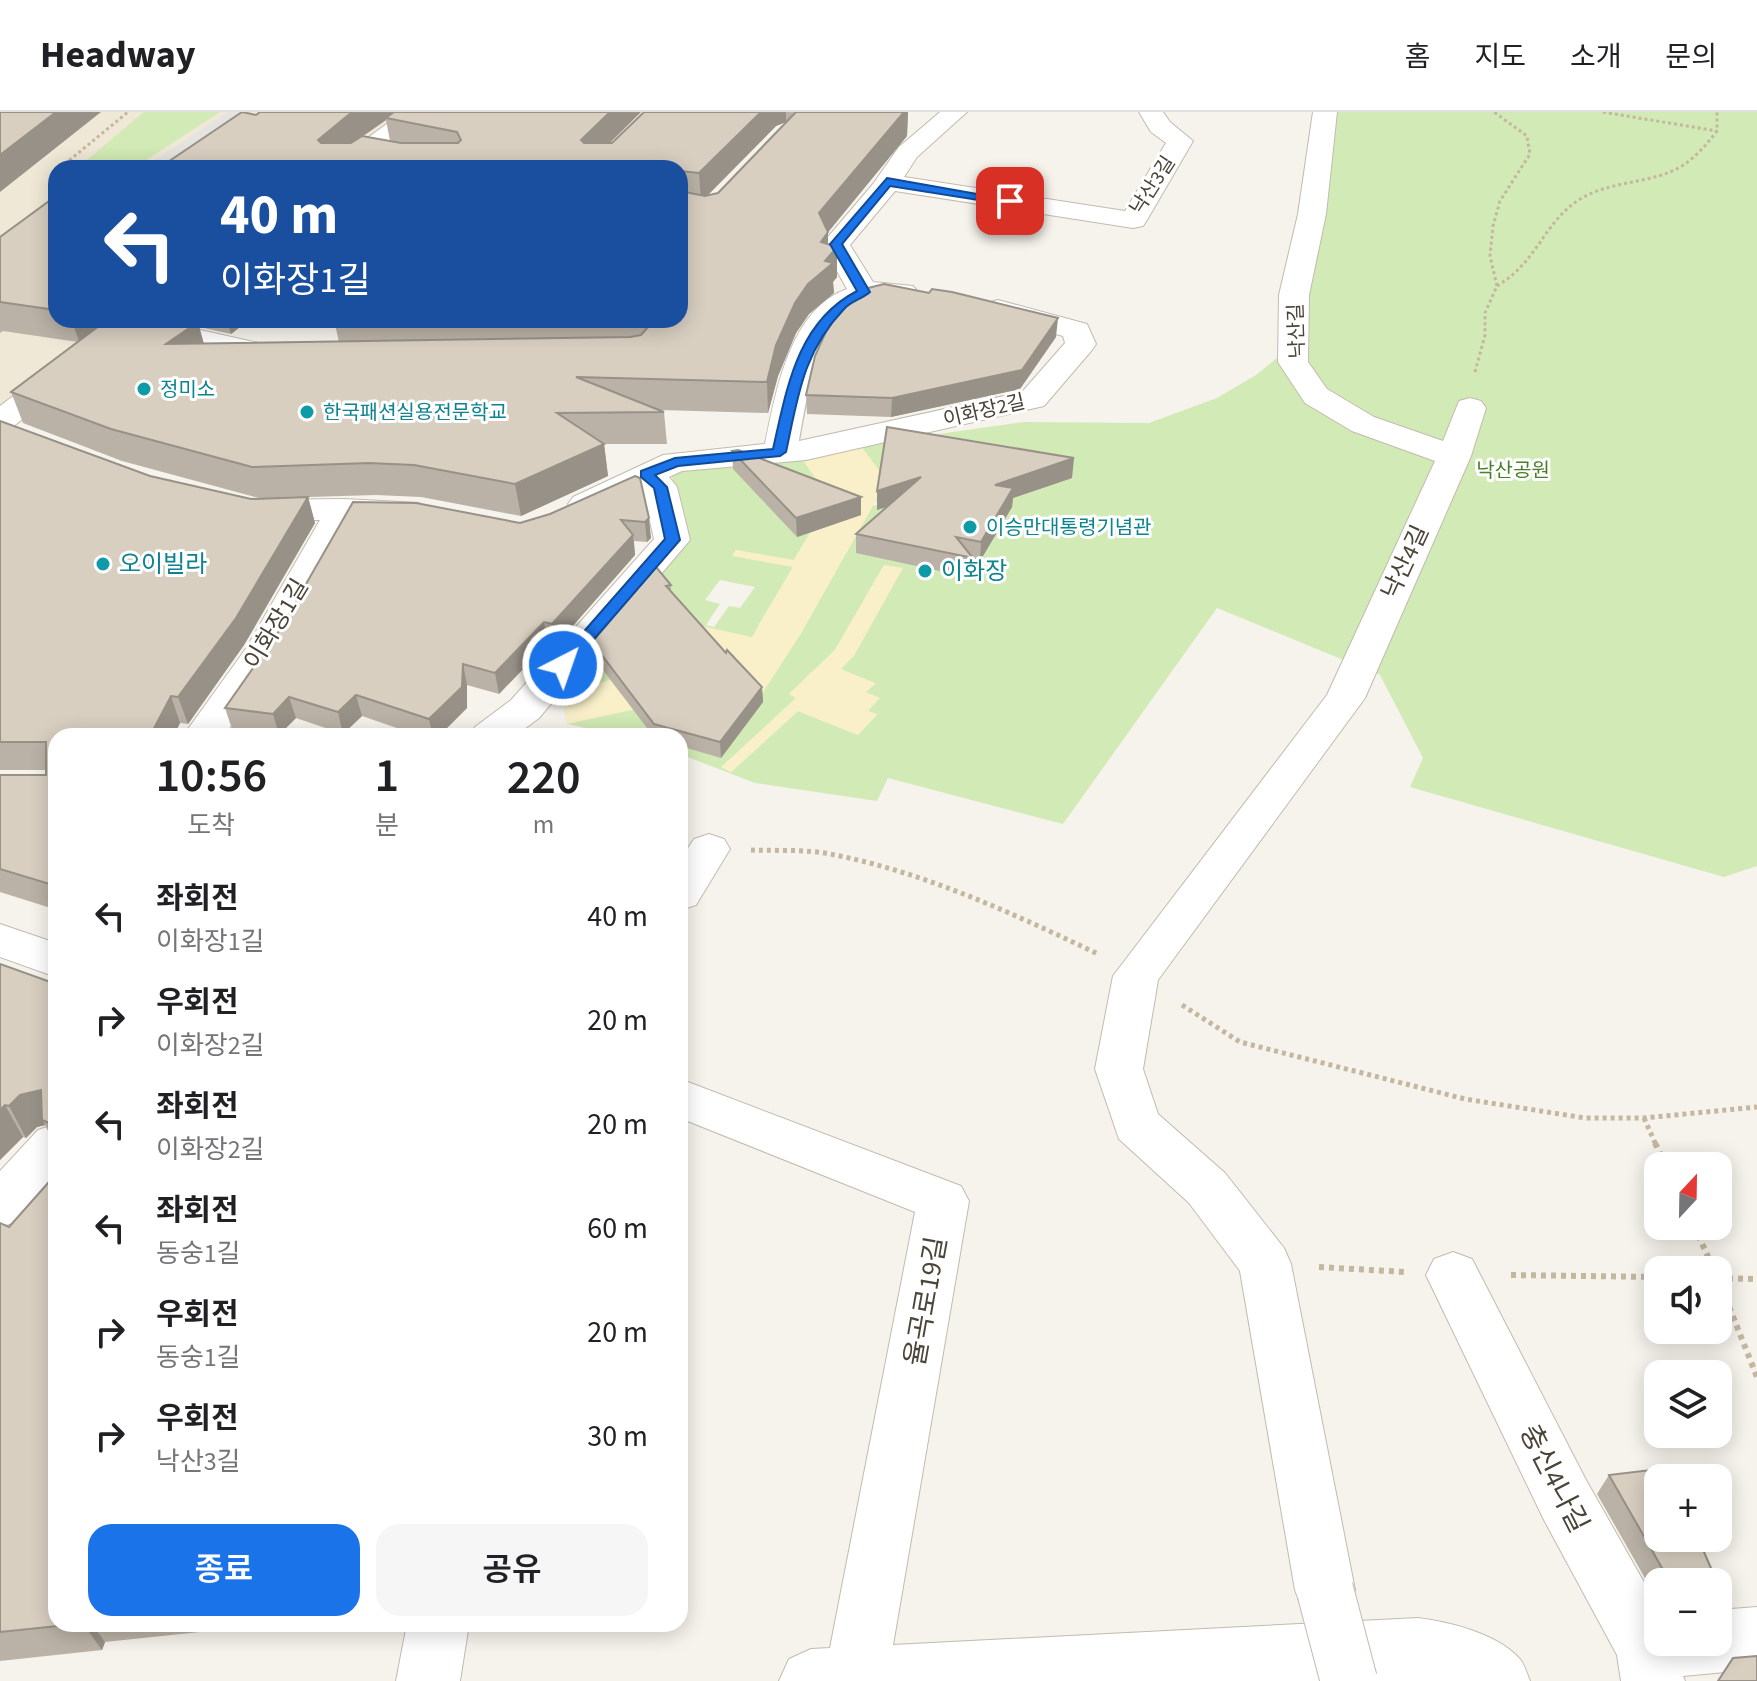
<!DOCTYPE html>
<html lang="ko">
<meta charset="utf-8">
<style>
body{margin:0;font-family:"Source Sans 3","Noto Sans KR",sans-serif;background:#f6f6f6;color:#202124;height:100vh;display:flex;flex-direction:column;font-size:30px;white-space:nowrap}
*{box-sizing:border-box;margin:0}
p{font-size:26px;color:#757577}
.icon{flex:none;width:44px;height:44px;fill:none;stroke:currentColor;stroke-width:2;stroke-linecap:round;stroke-linejoin:round}
.map{position:relative;flex:1;overflow:hidden}
.drawer{position:absolute;left:48px;top:616px;width:640px;height:904px;display:flex;flex-direction:column;background:#fff;border-radius:24px;box-shadow:0 4px 20px #0003}
.drawer>*{flex:none}
.hud{position:absolute;left:48px;top:48px;width:640px;height:168px;border-radius:24px;box-shadow:0 4px 20px #0003;background:#1a4fa0;color:#fff;overflow:hidden}
.needle{width:52px;rotate:22deg}
.controls{position:absolute;left:1644px;top:1040px;display:grid;gap:16px}
.controls a{display:grid;place-items:center;width:88px;height:88px;border-radius:16px;background:#fff;box-shadow:0 4px 20px #0003;font-size:40px}
.pin{position:absolute;display:grid;place-items:center;width:68px;height:68px;color:#fff;margin:-34px;border-radius:16px;box-shadow:0 4px 12px #0006}
.me{position:absolute;width:88px;margin:-44px;rotate:41deg;stroke-linejoin:round;filter:drop-shadow(0 0 6px #0008)}
.turn{display:flex;align-items:center;gap:28px;height:168px;padding:0 40px;font-size:36px}
.turn .icon{width:104px;height:104px;stroke-width:2.5}
.turn b{display:block;font-size:56px;line-height:68px}
.eta{display:flex;justify-content:space-evenly;align-items:center;height:136px;text-align:center}
.eta b{font-size:48px;font-weight:600;line-height:56px}
.button{display:flex;gap:16px;margin-top:auto;padding:16px 40px}
.button a{flex:1;height:92px;border-radius:24px;background:#1a73e8;color:#fff;font-size:32px;font-weight:600;line-height:92px;text-align:center}
.button a+a{background:#f6f6f6;color:#202124}
ul{padding:0;list-style:none}
li{display:flex;align-items:center;gap:24px;height:104px;padding:0 40px}
li div{flex:1}
li b{display:block;font-size:30px}
li em{font-style:normal}
header{display:flex;align-items:center;gap:48px;box-sizing:border-box;height:112px;padding:0 40px;background:#fff;border-bottom:2px solid #e0e0e0}
header strong{font-size:38px}
nav{display:flex;gap:44px;margin-inline-start:auto;font-size:28px}
.map>svg:first-child{display:block}
</style>
<header>
<strong>Headway</strong>
<nav><a>홈</a><a>지도</a><a>소개</a><a>문의</a></nav>
</header>
<div class="map">
<svg width="1757" height="1569" viewBox="0 0 1757 1569">
<rect width="100%" height="100%" fill="#f6f3ec"/>
<!-- education -->
<path fill="#efe8d6" d="M0 0H417L337 56H56V208H129L0 303Z"/>
<!-- green -->
<g fill="#d2eab5" fill-rule="evenodd">
<path d="M144 0H220L134 56 81 53Z"/>
<path d="M1327 0H1757V754L1724 765 1410 675 1423 646 1380 563 1217 496 1063 712 888 666 877 689 755 671 680 642V624H623L567 612 562 581 568 566 675 430 672 361 685 352 861 333 1024 310 1149 311 1217 286 1256 263 1292 234ZM803 347 886 369 875 389 887 392 876 408 885 395 873 393 800 523 758 514 793 455 733 443 736 438 793 449 831 387ZM884 453 840 557 875 572 866 580 868 599 877 602 858 623 798 599 731 660 722 655 796 586 790 581 835 538ZM720 468 755 475 740 496 729 494 714 515 706 513 720 492 705 488Z"/>
</g>
<!-- sand -->
<g fill="#f9efc9">
<path d="M861 334 887 369 800 523 760 585 701 583 567 612 562 581 610 568 621 582 697 513 752 525 793 455 732 444 736 438 794 448 830 387 802 347Z"/>
<path d="M884 453 903 456 854 544 841 557 875 571 866 580 880 586 868 599 877 603 858 623 798 599 731 660 721 655 796 586 789 582 835 538Z"/>
</g>
<!-- parking -->
<path fill="#e5e3e0" d="M228 0H251L165 56H143Z"/>
<g fill="none" stroke-linecap="round" stroke-linejoin="round">
<defs>
<g id="minor">
<path d="M403 0H431L357 56H327Z"/>
<path d="M940 0H967L917 45 904 65 1125 99 1166 31 1151 20 1139 0H1163L1170 10 1193 29 1147 108 1143 114 1133 116 895 79 850 133 873 170 913 174 918 180 913 186C895 191 875 184 857 193 817 214 806 289 799 329L1022 280 1065 231 1063 224 987 203 983 197 987 191 998 188 1087 212 1096 232 1092 238 1044 294 806 348 682 359 669 365 677 375 690 428 684 435 539 606 515 624H469L475 615 511 588 654 427 643 378 597 399 585 402 573 399 568 392 573 385 663 343 765 332C776 279 790 197 847 177L822 132 873 72 899 35Z"/>
<path d="M1313 0H1337L1326 102 1309 183 1308 250 1327 277 1374 305 1443 329 1459 289 1470 286 1481 289 1486 296 1471 344 1365 586 1158 868 1143 957 1158 1002 1225 1061 1284 1136 1291 1152 1355 1478 1347 1499 1325 1508 1303 1499 1295 1478 1240 1159 1189 1091 1119 1027 1095 957 1113 864 1327 583 1435 349 1352 319 1305 291 1278 250 1279 183 1298 102Z"/>
<path d="M156 208 289 238 293 245 289 252 278 254 136 221 132 215 136 209Z"/>
<path d="M64 252 75 254 80 261 75 268 11 316 0 319V294L53 254Z"/>
<path d="M344 387 419 391 424 398 419 405 407 408H355L283 538 224 624H183L247 535 320 408H253L241 405 236 398 241 391 253 388Z"/>
<path d="M709 722 724 727 730 737 696 793 680 798V748L694 727Z"/>
<path d="M0 812 56 831V865L0 845Z"/>
<path d="M680 967 961 1074 969 1089 893 1533 1418 1506C1449 1510 1496 1521 1519 1546 1524 1551 1527 1562 1530 1569H779L789 1547 811 1537 830 1536 915 1100 680 1006Z"/>
<path d="M56 1012V1066L18 1109 0 1115V1059L38 1018Z"/>
<path d="M1453 1140 1472 1147 1586 1368 1658 1495V1530H1718V1498L1757 1495V1557L1683 1564 1685 1569H1621L1617 1543 1544 1408 1426 1163 1434 1147Z"/>
<path d="M407 1512H469L460 1569H396Z"/>
</g>
</defs>
<!-- minor casing -->
<use href="#minor" stroke="#c2bbae" stroke-width="2"/>
<!-- path-far2 -->
<g stroke="#c4b79f" stroke-width="3" stroke-dasharray="3 3" stroke-linecap="butt">
<path d="M1603 0 1717 19"/>
<path d="M60 56 128 0"/>
<path d="M56 59 52 63H56"/>
<path d="M1497 174C1539 149 1544 108 1582 86 1613 68 1652 72 1682 54 1696 45 1707 32 1717 19V0"/>
<path d="M1475 260 1485 223V201L1497 174 1490 144 1493 114 1500 89 1530 42 1527 24 1494 0"/>
</g>
<!-- path-far1 -->
<g stroke="#c4b79f" stroke-width="5" stroke-dasharray="4 4" stroke-linecap="butt">
<path d="M751 738C777 739 805 737 830 742 924 760 1012 801 1098 842"/>
<path d="M1182 893 1240 930 1465 987 1585 1006H1644L1757 995"/>
<path d="M1644 1006 1656 1033"/>
</g>
<!-- path -->
<g stroke="#c4b79f" stroke-width="6" stroke-dasharray="5 5" stroke-linecap="butt">
<path d="M1655 1031 1666 1054"/>
<path d="M1694 1114 1714 1158"/>
<path d="M1319 1155 1405 1160"/>
<path d="M1511 1163 1658 1165"/>
<path d="M1718 1166 1757 1167"/>
<path d="M1718 1167 1757 1265"/>
</g>
<!-- minor -->
<use href="#minor" fill="#fff" fill-rule="evenodd"/>
<defs>
<path id="minor-bridge" d="M1325 1478 1349 1569"/>
</defs>
<!-- minor-bridge casing -->
<use href="#minor-bridge" stroke="#c2bbae" stroke-width="58" stroke-linecap="butt"/>
<!-- minor-bridge -->
<use href="#minor-bridge" stroke="#fff" stroke-width="56"/>
</g>
<!-- wall -->
<g fill="#bab2a6" fill-rule="evenodd">
<path d="M641 0 610 31H612L644 0H908L907 24 828 120V132L837 135V165L833 170 834 181 809 202 796 221 778 264 768 301 660 298 664 300 667 332H604L608 364 521 404 421 385 376 383 308 385 315 411 244 533 188 612 180 611 56 624V802L54 797 0 780V663H46V658H0V309L150 364 251 387 259 386 122 349 23 311 11 280 78 230 3 219 0 221V125L56 84V208H249L231 222 199 215 204 232 339 230 334 208H680V56H159L256 3ZM386 8 390 29 363 24ZM786 10 718 81 707 84 776 14Z"/>
<path d="M1056 225 1020 277 891 305 807 302 806 283Z"/>
<path d="M732 339 861 403 797 425 733 357Z"/>
<path d="M635 364 651 426 647 430 634 429 635 443 556 533 548 531 499 582 467 573V596L439 624H420L362 604 343 622 296 606 279 623 232 617 225 596 520 411 550 402Z"/>
<path d="M1072 366 1013 386 1012 395 980 449 973 448 972 466 856 441V422L887 395 877 398V379Z"/>
<path d="M671 473V480L726 541 762 575 763 590 721 646 680 634V624H653L594 546 592 530Z"/>
<path d="M0 852 56 872V1034L45 1013 37 1015 26 1026 23 1025 0 1048Z"/>
<path d="M0 1111 56 1512H246L228 1517 105 1530 102 1538 0 1549Z"/>
<path d="M1609 1363 1658 1426H1709L1707 1428 1699 1429 1717 1470H1658V1489L1597 1382Z"/>
<path d="M1718 1472 1728 1494 1718 1506Z"/>
</g>
<!-- shaded-wall -->
<g fill="#979187">
<path d="M56 0H101L0 80V43Z"/>
<path d="M352 0H399L386 6V8L350 33 324 56 318 28Z"/>
<path d="M610 0H641L584 56 581 28Z"/>
<path d="M761 0H786V10L776 14 701 90 699 61Z"/>
<path d="M904 0H908L907 24 820 130 819 101Z"/>
<path d="M828 120V145L837 135V165L833 170 834 181 809 202 796 221 778 264 768 301 767 270 776 233 821 130Z"/>
<path d="M1058 206 1056 225 1020 277 891 305 892 286Z"/>
<path d="M72 208H110L79 230Z"/>
<path d="M227 208H249L231 222Z"/>
<path d="M198 210 206 240 166 232Z"/>
<path d="M604 332 608 364 521 404 515 372Z"/>
<path d="M1074 346 1072 366 1013 386 1012 395 980 449 981 430 995 373Z"/>
<path d="M921 365 920 384 877 398V379Z"/>
<path d="M308 385 315 411 244 533 188 612 178 585Z"/>
<path d="M861 385V403L797 425 796 406Z"/>
<path d="M649 406 651 426 647 430 645 410Z"/>
<path d="M633 423 635 443 556 533 552 512Z"/>
<path d="M544 510 548 531 499 582 495 561Z"/>
<path d="M463 552 467 573V596L439 624H433L429 607Z"/>
<path d="M762 575 763 590 721 646 720 630Z"/>
<path d="M356 583 362 604 343 622 338 600Z"/>
<path d="M171 584 180 611 174 624H150Z"/>
<path d="M289 585 296 606 279 623 273 602Z"/>
<path d="M41 978 42 1008 45 1013 37 1015 26 1026 9 994 20 983Z"/>
<path d="M5 993 23 1025 0 1048V998Z"/>
<path d="M83 1512H92L105 1530 102 1538Z"/>
<path d="M225 1512H246L228 1517Z"/>
</g>
<!-- building -->
<g fill="#d8cfc1" stroke="#979187" stroke-width="2">
<path d="M0 0H56L0 43Z"/>
<path d="M242 0 256 3 260 0H352L318 28 321 31H351L362 24 401 31H458L461 28 457 20 386 6 394 0H610L581 28 584 31H612L644 0H761L699 61 680 59V56H159Z"/>
<path d="M796 0H904L819 101 828 120 821 130 837 135 825 149 833 151 808 172 795 191 776 233 767 270 576 265 664 300 557 301 604 332 515 372 414 353 369 351 252 355 111 317 11 280 107 208H191L198 210 166 232 630 225 641 223 648 215 645 208H680V79L705 84 718 81Z"/>
<path d="M56 84V198L0 190V125Z"/>
<path d="M884 172 929 181 932 177 952 180 1058 206 1022 258 892 286 806 283 815 244 833 204 847 188 864 177Z"/>
<path d="M0 309 150 364 251 387 308 385 236 506 178 585 171 584 150 624H56V774L0 757V663H46V630H0Z"/>
<path d="M887 315 1074 346 995 373 1013 376 981 430 956 425 973 446 856 422 921 365 877 379Z"/>
<path d="M738 338 861 385 796 406 732 339Z"/>
<path d="M635 364 640 366 649 406 645 410 621 408 633 423 552 512 544 510 495 561 463 552 462 575 429 607 356 583 338 600 289 585 273 602 225 596 279 519 353 390 416 391 520 411 550 402Z"/>
<path d="M656 455 671 473 666 474 726 541 727 538 762 575 720 630 654 612 592 530Z"/>
<path d="M56 779V789L49 786Z"/>
<path d="M0 852 56 872V1014L42 1008 41 978 20 983 9 994 5 993 0 998Z"/>
<path d="M56 1062V1512H77L0 1520V1111L9 1115Z"/>
<path d="M1693 1353 1700 1366H1658V1426H1698L1717 1470H1670L1609 1363Z"/>
<path d="M1718 1472 1728 1494 1718 1495Z"/>
<path d="M1757 1544V1569H1718L1733 1546Z"/>
</g>
<!-- route -->
<path fill="#1a73e8" stroke="#114b97" stroke-width="2" d="M887 66 1016 89 1010 93 890 74 842 132 870 180C862 187 851 189 844 197 803 240 798 284 786 340L780 344 678 354 655 363 667 375 680 428 569 556H558V549L665 427 654 376 641 365V359L675 346 773 337C787 276 797 210 857 179L830 132Z"/>
<!-- markers -->
<g fill="#0f9aa8" stroke="#fff" stroke-width="3">
<circle cx="144" cy="277" r="8"/>
<circle cx="307" cy="300" r="8"/>
<circle cx="970" cy="415" r="8"/>
<circle cx="103" cy="452" r="8"/>
<circle cx="925" cy="459" r="8"/>
</g>
<g text-anchor="middle" stroke-width="6" stroke-linejoin="round" paint-order="stroke">
<!-- far-street labels -->
<g font-size="20" fill="#4b4439" stroke="#fff">
<text transform="translate(1152 73) rotate(-57)" y="7">낙산3길</text>
<text transform="translate(1296 219) rotate(-92)" y="7">낙산길</text>
<text transform="translate(984 298) rotate(-13)" y="7">이화장2길</text>
</g>
<!-- far-culture labels -->
<g font-size="20" fill="#0d838f" stroke="#fff" text-anchor="start">
<text x="160" y="284">정미소</text>
<text x="323" y="307">한국패션실용전문학교</text>
<text x="986" y="422">이승만대통령기념관</text>
</g>
<!-- far-park labels -->
<g font-size="20" fill="#4a7f2a" stroke="#fff">
<text x="1513" y="365">낙산공원</text>
</g>
<!-- street labels -->
<g font-size="24" fill="#4b4439" stroke="#fff">
<text transform="translate(1405 450) rotate(-65)" y="8">낙산4길</text>
<text transform="translate(276 512) rotate(-59)" y="8">이화장1길</text>
</g>
<!-- culture labels -->
<g font-size="24" fill="#0d838f" stroke="#fff" text-anchor="start">
<text x="119" y="460">오이빌라</text>
<text x="941" y="467">이화장</text>
</g>
<!-- near-street labels -->
<g font-size="28" fill="#4b4439" stroke="#fff">
<text transform="translate(925 1189) rotate(-80)" y="10">율곡로19길</text>
<text transform="translate(1555 1366) rotate(63)" y="10">충신4나길</text>
</g>
</g>
</svg>
<div class="controls">
<a><svg class="needle" viewBox="-14 -14 28 28"><path d="M0-13l5 13h-10z" fill="#e53935"/><path d="M0 13l5-13h-10z" fill="#757577"/></svg></a>
<a><svg class="icon" aria-label="sound" viewBox="0 0 24 24"><path d="M4 9h4l5-4v14l-5-4H4zM17 9q2 3 0 6"/></svg></a>
<a><svg class="icon" aria-label="layers" viewBox="0 0 24 24"><path d="M12 4l9 5-9 5-9-5zM3 14l9 5 9-5"/></svg></a>
<a>+</a>
<a>−</a>
</div>
<div class="pin" style="left:1010px;top:89px;background:#d93025"><svg class="icon" aria-label="arrive" viewBox="0 0 24 24"><path d="M6 21V4h12l-3 4 3 4H6"/></svg></div>
<svg class="me" style="left:563px;top:553px" viewBox="-20 -20 40 40"><circle r="17" fill="#1a73e8" stroke="#fff" stroke-width="3"/><path d="M0-11L8 9 0 5-8 9z" fill="#fff"/></svg>
<div class="hud">
<div class="turn"><svg class="icon" aria-label="left" viewBox="0 0 24 24"><path d="M17 20v-9H6M10 6l-5 5 5 5"/></svg><div><b>40 m</b>이화장1길</div></div>
</div>
<section class="drawer">
<div class="eta">
<div><b>10:56</b><p>도착</p></div>
<div><b>1</b><p>분</p></div>
<div><b>220</b><p>m</p></div>
</div>
<ul>
<li><svg class="icon" aria-label="left" viewBox="0 0 24 24"><path d="M17 20v-9H6M10 6l-5 5 5 5"/></svg><div><b>좌회전</b><p>이화장1길</p></div><em>40 m</em></li>
<li><svg class="icon" aria-label="right" viewBox="0 0 24 24"><path d="M7 20v-9h11M14 6l5 5-5 5"/></svg><div><b>우회전</b><p>이화장2길</p></div><em>20 m</em></li>
<li><svg class="icon" aria-label="left" viewBox="0 0 24 24"><path d="M17 20v-9H6M10 6l-5 5 5 5"/></svg><div><b>좌회전</b><p>이화장2길</p></div><em>20 m</em></li>
<li><svg class="icon" aria-label="left" viewBox="0 0 24 24"><path d="M17 20v-9H6M10 6l-5 5 5 5"/></svg><div><b>좌회전</b><p>동숭1길</p></div><em>60 m</em></li>
<li><svg class="icon" aria-label="right" viewBox="0 0 24 24"><path d="M7 20v-9h11M14 6l5 5-5 5"/></svg><div><b>우회전</b><p>동숭1길</p></div><em>20 m</em></li>
<li><svg class="icon" aria-label="right" viewBox="0 0 24 24"><path d="M7 20v-9h11M14 6l5 5-5 5"/></svg><div><b>우회전</b><p>낙산3길</p></div><em>30 m</em></li>
</ul>
<div class="button"><a>종료</a><a>공유</a></div>
</section>
</div>
